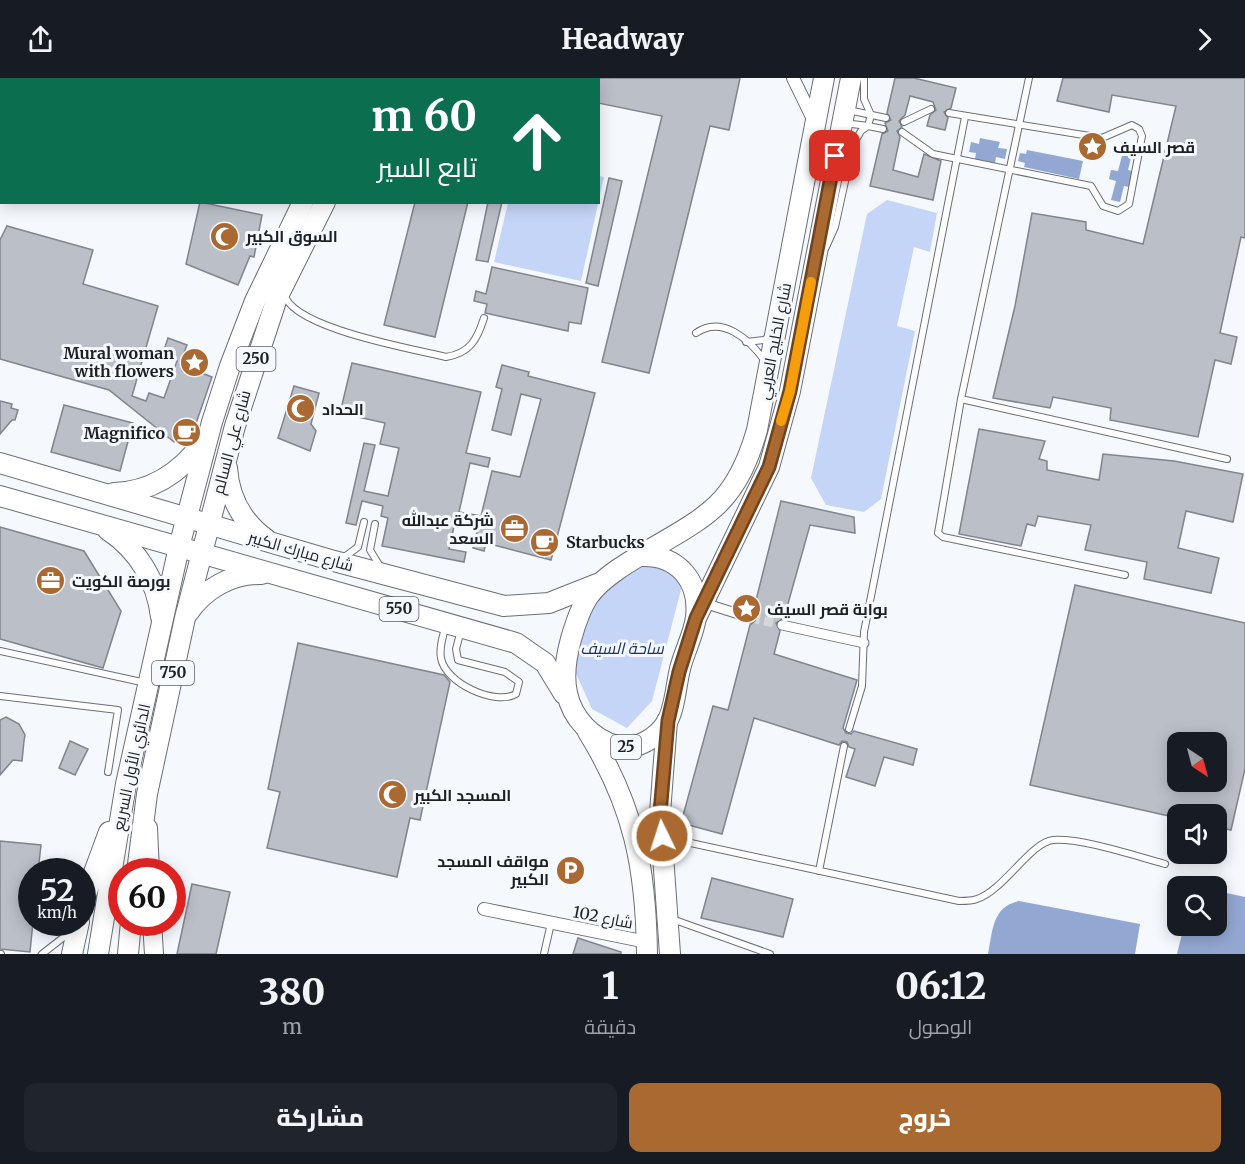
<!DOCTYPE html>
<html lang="ar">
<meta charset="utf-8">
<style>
body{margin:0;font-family:Merriweather,Cairo,serif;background:#20242c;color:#f1f3f6;direction:rtl;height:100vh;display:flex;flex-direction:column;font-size:22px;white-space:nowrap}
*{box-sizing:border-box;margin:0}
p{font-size:20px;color:#9ea1a6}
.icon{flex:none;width:33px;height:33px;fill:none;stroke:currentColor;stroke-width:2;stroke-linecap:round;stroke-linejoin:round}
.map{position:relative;height:876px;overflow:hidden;direction:ltr}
.sheet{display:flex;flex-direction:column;background:#171b24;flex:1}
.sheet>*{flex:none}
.banner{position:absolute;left:0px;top:0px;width:600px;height:126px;box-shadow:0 3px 15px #0003;direction:rtl;background:#0b6e4f;color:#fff;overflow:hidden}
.needle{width:39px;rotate:144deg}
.controls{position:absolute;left:1167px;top:654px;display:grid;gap:12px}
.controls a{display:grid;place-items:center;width:60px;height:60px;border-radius:12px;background:#171b24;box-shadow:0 3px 15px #0003;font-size:30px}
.speed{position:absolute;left:18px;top:780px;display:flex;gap:12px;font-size:30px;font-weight:700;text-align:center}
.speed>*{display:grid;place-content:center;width:78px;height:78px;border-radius:50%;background:#171b24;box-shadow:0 3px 15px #0003;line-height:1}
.speed small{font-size:15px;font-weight:400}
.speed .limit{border:9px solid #d22;background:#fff;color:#111}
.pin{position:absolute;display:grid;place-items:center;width:51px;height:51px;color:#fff;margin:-26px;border-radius:12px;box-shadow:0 3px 9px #0006}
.me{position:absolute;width:66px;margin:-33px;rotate:356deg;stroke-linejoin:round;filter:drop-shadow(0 0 4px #0008)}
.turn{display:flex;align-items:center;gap:21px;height:126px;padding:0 24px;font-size:27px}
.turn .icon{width:78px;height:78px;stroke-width:2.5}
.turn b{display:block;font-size:42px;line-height:51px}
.eta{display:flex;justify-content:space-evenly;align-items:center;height:102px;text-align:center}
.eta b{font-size:36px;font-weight:800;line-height:42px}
.button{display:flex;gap:12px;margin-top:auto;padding:12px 24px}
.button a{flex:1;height:69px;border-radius:12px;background:#a96931;color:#fff;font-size:24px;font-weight:800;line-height:69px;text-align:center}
.button a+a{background:#20242c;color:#f1f3f6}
header{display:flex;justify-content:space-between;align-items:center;height:78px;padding:0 24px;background:#171b24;font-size:27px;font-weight:800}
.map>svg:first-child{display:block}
</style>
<header><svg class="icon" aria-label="forward" viewBox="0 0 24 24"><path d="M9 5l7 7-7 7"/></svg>Headway<svg class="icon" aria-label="share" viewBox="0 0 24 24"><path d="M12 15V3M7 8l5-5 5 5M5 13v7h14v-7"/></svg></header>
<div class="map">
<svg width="1245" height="876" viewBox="0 0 1245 876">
<rect width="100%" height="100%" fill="#f5f8fd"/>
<!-- green -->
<g fill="#c5d5f7">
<path d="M599 98 604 99 581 203 494 184 508 125 598 124Z"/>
<path d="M887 122 937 135 930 174 914 169 897 248 915 253 881 421 864 434 826 427 811 400 867 136Z"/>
<path d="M642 480 684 500 652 623 627 650 592 631 574 591 585 548 603 505Z"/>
</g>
<!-- water -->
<g fill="#92a7d2">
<path d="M980 60 1000 64 998 70 1007 71 1005 81 996 79 995 85 975 81 976 75 969 74 971 64 979 66Z"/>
<path d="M1027 72 1083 83 1079 101 1024 89 1025 85 1018 83 1020 75 1026 76Z"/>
<path d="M1123 74 1132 76 1128 92 1132 93 1129 109 1124 108 1120 124 1111 122 1116 103 1109 101 1111 92 1118 93Z"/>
<path d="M1217 813 1245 819V876H1177L1184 848H1216Z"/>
<path d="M1019 823 1140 846 1135 876H988C993 852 992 829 1019 823Z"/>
</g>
<!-- building -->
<g fill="#bbbfc8" stroke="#80848d" stroke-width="1.5" fill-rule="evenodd">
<path d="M598 0H740L729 52 710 48 649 295 602 284 662 38 598 25Z"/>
<path d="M895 0H914L956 10 951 30 944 34 948 40 945 52 927 48 930 37 936 32 933 24 910 18 905 37 899 43 902 49 897 53 900 59 893 92 918 99 924 76 941 83 933 122 870 108 882 56 888 53 885 45 891 42 887 35Z"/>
<path d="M1063 0H1245V160L1241 159 1220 255 1237 259 1231 286 1215 282 1198 359 1110 342 1111 330 1053 319 1050 330 993 320 1015 228 1032 135 1086 144V152L1143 166 1176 28 1112 17 1109 34 1057 23Z"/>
<path d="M609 100 622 103 598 208 586 205Z"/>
<path d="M200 124 262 137 254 179 250 178 238 207 186 186Z"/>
<path d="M415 124H468L435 259 384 247Z"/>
<path d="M488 124H502L488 184 476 182Z"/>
<path d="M7 148 93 172 83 206 158 228 132 318 146 323 149 315 164 320 177 283 162 278 168 260 187 267 181 283 201 290 199 294 212 299 193 354 184 351 174 364 109 312 0 281V162Z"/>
<path d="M492 189 588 210 581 246 569 244 568 253 485 235 487 226 474 223 476 213 486 216Z"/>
<path d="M352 285 481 314 466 375 490 380 488 389 470 385 459 434 481 438 492 393 520 399 541 321 521 316 511 357 492 352 502 311 496 309 502 287 529 294 528 298 595 315 551 482 486 465 484 473 473 470 478 449 455 444 449 471 466 474 464 484 382 468 388 440 381 438 383 428 362 423 356 447 346 445 364 365 375 367 364 413 388 418 399 370 380 366 385 345 340 335Z"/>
<path d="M294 308 319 315 311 346 316 353 310 373 278 360Z"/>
<path d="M0 323 12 326 11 330 18 332 15 342H12L0 356Z"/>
<path d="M64 327 133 345 120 393 51 374Z"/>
<path d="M979 351 1045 363 1039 381 1047 383V392L1099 402 1103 376 1174 383 1243 396 1233 444 1186 433 1178 470 1219 480 1211 515 1144 501 1147 484 1085 472 1091 447 1038 438 1035 448 1027 446 1021 468 959 456Z"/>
<path d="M781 423 854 439 855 455 810 447 784 540 776 545 780 553 774 576 857 602 843 650 846 655 851 656 854 653 917 671 913 687 884 679 875 708 846 699 855 671 849 669 847 664 842 663 839 667 754 640 722 756 681 745 713 628 728 632 750 547 758 541 753 534Z"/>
<path d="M0 449 84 473 121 533 103 590 0 561Z"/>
<path d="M1075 507 1245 545V691L1231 752 1216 749V736H1178V740L1030 707ZM1178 664H1216V704H1178Z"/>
<path d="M298 565 444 597 450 604 420 742 410 740 397 799 267 770 280 714 268 711Z"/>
<path d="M6 639 19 646 25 657 24 663 22 683 13 682 0 697V642Z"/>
<path d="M70 663 88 671 75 697 59 690Z"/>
<path d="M0 763 41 767 38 794H32L33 844 30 874 0 871Z"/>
<path d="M712 800 793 821 783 859 701 840Z"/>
<path d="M192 806 230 814 216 876H177Z"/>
<path d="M578 860 621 874V876H573Z"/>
</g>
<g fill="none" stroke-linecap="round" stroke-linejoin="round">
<!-- pedestrian-tunnel -->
<path stroke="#d5d7dc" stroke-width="9" stroke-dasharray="9 4.5" stroke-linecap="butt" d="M751 540 782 547"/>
<defs>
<g id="service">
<path d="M1029 0 961 321 1227 381"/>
<path d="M520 2 521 0"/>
<path d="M539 2 540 0"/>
<path d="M848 32 886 40"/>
<path d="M904 44 931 31"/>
<path d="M844 45 868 48 871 37 864 21V0"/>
<path d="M902 54 933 76 1091 108 1103 128 1118 133 1129 126 1142 58 1139 51 1132 47 1102 60 949 35"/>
<path d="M826 169 835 149 853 67 861 53 868 48 883 51"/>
<path d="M284 215C290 250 414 271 446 279 470 275 477 262 484 240"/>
<path d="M696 255C722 237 749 261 765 283"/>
<path d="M746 264 764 262 769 259"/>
<path d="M961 321 938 455 943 459 1125 497"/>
<path d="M375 446 370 472 381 490"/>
<path d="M343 480 358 469 364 444"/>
<path d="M446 547C443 557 439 570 441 580 445 605 495 628 516 616L519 604 505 594 458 582 456 571 461 552"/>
<path d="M0 573 146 605"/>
<path d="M0 618 118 632 108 694"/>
<path d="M849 651 862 608 864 554 965 39"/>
<path d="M663 759 959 823C965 823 972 823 977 821 1003 813 1031 764 1053 762 1083 760 1135 778 1165 786"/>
<path d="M819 793 844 668"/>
<path d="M672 841 770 876"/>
<path d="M0 876H1"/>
<path d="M42 876 69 855"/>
<path d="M544 876 551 845"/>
</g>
<g id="pedestrian">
<path d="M704 525 751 540"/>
<path d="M782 547 864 565"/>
</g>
<g id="minor">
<path d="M199 0 202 2"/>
<path d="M793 0 815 45"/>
<path d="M484 831 647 864"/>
</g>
<g id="secondary">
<path d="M148 750 150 794"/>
<path d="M152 844 154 876"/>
</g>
<g id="primary">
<path d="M369 2 370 0"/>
<path d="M393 2V0"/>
<path d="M0 385 334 483 504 528 549 525 597 506"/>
<path d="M227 390C229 420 241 443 266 461"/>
<path d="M114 415C153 414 182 393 204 363"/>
<path d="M0 418 516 565 545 585 564 616"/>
<path d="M108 452C138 472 157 503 161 539"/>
<path d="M642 478C678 477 700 503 696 539 694 556 684 574 680 591 676 607 675 630 667 644 657 660 636 673 617 668 592 661 572 640 567 615 563 597 566 579 571 561 575 547 580 531 588 519 612 484 683 460 717 427 738 407 749 380 757 352L824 0"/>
<path d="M188 535C204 511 232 495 262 496"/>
<path d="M697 538 769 389 790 313 851 0"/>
<path d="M667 643 660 735 670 876"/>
<path d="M588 654C634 728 646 790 647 876"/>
<path d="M137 794 147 716 185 540 235 348 277 220 325 124"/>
<path d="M82 827 109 754"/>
<path d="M72 876 79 844"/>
<path d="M98 876 126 706 179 469 212 344 230 288 255 223 303 124"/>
<path d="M128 876 131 844"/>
</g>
</defs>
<!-- service casing -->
<use href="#service" stroke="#6a6e76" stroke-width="8"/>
<!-- pedestrian casing -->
<use href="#pedestrian" stroke="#6a6e76" stroke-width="11"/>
<!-- minor casing -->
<use href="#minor" stroke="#6a6e76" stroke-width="14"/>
<!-- secondary casing -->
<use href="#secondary" stroke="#6a6e76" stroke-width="20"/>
<!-- primary casing -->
<use href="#primary" stroke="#6a6e76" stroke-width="22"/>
<!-- service -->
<use href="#service" stroke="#fff" stroke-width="6"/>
<!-- pedestrian -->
<use href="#pedestrian" stroke="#fff" stroke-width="9"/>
<!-- minor -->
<use href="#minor" stroke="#fff" stroke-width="12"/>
<!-- secondary -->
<use href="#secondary" stroke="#fff" stroke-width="18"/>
<!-- primary -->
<use href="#primary" stroke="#fff" stroke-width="20"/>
</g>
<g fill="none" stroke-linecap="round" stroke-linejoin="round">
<defs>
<path id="route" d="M662 758 660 735 668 643 679 594 696 540 769 389 790 313 835 78"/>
</defs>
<!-- route casing -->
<use href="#route" stroke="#6e4420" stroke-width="15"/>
<!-- route -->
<use href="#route" stroke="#a96931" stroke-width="10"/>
<!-- slow -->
<path stroke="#f59e0b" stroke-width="10" d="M781 343 790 313 811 204"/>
</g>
<!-- icons -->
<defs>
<symbol id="sight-disc" viewBox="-11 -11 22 22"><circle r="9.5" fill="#a96931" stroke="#f5f8fd"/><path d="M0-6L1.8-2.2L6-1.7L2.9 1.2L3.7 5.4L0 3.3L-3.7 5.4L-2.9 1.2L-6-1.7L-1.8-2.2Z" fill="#fff"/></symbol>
<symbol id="mosque-disc" viewBox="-11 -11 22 22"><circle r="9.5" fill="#a96931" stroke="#f5f8fd"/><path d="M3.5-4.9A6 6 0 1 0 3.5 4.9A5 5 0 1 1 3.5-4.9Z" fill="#fff"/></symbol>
<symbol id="cafe-disc" viewBox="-11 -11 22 22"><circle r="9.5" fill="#a96931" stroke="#f5f8fd"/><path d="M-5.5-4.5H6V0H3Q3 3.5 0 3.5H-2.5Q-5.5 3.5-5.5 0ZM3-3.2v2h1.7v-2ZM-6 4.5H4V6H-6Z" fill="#fff"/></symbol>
<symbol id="office-disc" viewBox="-11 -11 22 22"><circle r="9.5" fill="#a96931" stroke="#f5f8fd"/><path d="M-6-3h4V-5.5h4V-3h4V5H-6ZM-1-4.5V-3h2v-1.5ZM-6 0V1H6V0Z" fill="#fff"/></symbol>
<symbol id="parking-disc" viewBox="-11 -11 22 22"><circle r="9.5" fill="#a96931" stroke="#f5f8fd"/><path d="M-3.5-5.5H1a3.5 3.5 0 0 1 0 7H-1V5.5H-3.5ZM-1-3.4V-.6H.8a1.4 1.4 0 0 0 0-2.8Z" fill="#fff"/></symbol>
</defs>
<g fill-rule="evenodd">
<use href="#sight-disc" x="1076" y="52" width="33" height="33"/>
<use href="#mosque-disc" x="208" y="142" width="33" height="33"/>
<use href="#sight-disc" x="178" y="268" width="33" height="33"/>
<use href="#mosque-disc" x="284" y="314" width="33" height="33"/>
<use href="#cafe-disc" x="170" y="338" width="33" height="33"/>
<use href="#office-disc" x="498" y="434" width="33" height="33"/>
<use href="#cafe-disc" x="528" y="448" width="33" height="33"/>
<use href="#office-disc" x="34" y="486" width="33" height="33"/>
<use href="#sight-disc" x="730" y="514" width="33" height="33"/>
<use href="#mosque-disc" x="376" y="700" width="33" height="33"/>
<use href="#parking-disc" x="554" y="776" width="33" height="33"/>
</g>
<g text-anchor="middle" stroke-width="6" stroke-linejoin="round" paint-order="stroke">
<!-- shield labels -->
<g fill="#f5f8fd" stroke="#5e6064" stroke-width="1.5">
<rect x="236.5" y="269" width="39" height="24" rx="4.5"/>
<rect x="379.5" y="519" width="39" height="24" rx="4.5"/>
<rect x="152" y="583" width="42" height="24" rx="4.5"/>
<rect x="611" y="657" width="30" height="24" rx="4.5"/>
</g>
<g font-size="15" font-weight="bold" fill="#1d1f23">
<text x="256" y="286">250</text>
<text x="399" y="536">550</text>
<text x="173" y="600">750</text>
<text x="626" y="674">25</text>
</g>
<!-- poi labels -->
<g font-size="16" font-weight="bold" fill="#1d1f23" stroke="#f5f8fd" text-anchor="start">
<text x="1113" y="75">قصر السيف</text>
<text x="246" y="164">السوق الكبير</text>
<text x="174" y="281" text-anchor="end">Mural woman<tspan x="174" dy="18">with flowers</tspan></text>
<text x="322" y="337">الحداد</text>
<text x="165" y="361" text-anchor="end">Magnifico</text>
<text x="494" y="448" text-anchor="end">شركة عبدالله<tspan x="494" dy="18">السعد</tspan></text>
<text x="566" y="470">Starbucks</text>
<text x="72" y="509">بورصة الكويت</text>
<text x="767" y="537">بوابة قصر السيف</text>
<text x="414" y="723">المسجد الكبير</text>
<text x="549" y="789" text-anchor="end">مواقف المسجد<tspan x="549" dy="18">الكبير</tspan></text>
</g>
<!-- street labels -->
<g font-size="16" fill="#1d1f23" stroke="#f5f8fd">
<text transform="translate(774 263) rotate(-79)" y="6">شارع الخليج العربي</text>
<text transform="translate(231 364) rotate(-75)" y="6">شارع علي السالم</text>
<text transform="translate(301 473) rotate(16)" y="6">شارع مبارك الكبير</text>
<text transform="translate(131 689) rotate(-78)" y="6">الدائري الأول السريع</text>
<text transform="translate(603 839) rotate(11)" y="6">شارع 102</text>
</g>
<!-- park labels -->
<g font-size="16" font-style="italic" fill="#1b3065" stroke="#f5f8fd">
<text x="622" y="576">ساحة السيف</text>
</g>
</g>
</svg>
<div class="controls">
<a><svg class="needle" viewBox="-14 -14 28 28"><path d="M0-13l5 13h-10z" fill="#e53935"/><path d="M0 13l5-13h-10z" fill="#9ea1a6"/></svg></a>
<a><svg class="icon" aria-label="sound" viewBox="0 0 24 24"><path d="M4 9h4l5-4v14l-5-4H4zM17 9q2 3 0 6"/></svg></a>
<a><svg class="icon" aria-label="search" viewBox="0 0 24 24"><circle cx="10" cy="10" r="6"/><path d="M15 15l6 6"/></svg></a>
</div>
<div class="speed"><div>52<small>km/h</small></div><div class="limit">60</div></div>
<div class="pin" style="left:835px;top:78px;background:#d93025"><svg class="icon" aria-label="arrive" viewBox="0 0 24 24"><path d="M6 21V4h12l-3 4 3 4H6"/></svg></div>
<svg class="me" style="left:662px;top:758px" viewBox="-20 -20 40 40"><circle r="17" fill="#a96931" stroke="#fff" stroke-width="3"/><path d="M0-11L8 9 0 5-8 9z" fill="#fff"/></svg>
<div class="banner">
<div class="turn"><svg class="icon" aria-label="ahead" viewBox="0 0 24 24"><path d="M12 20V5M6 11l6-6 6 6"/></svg><div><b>60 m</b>تابع السير</div></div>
</div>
</div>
<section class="sheet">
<div class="eta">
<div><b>06:12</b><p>الوصول</p></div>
<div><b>1</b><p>دقيقة</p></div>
<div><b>380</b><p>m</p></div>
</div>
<div class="button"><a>خروج</a><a>مشاركة</a></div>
</section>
